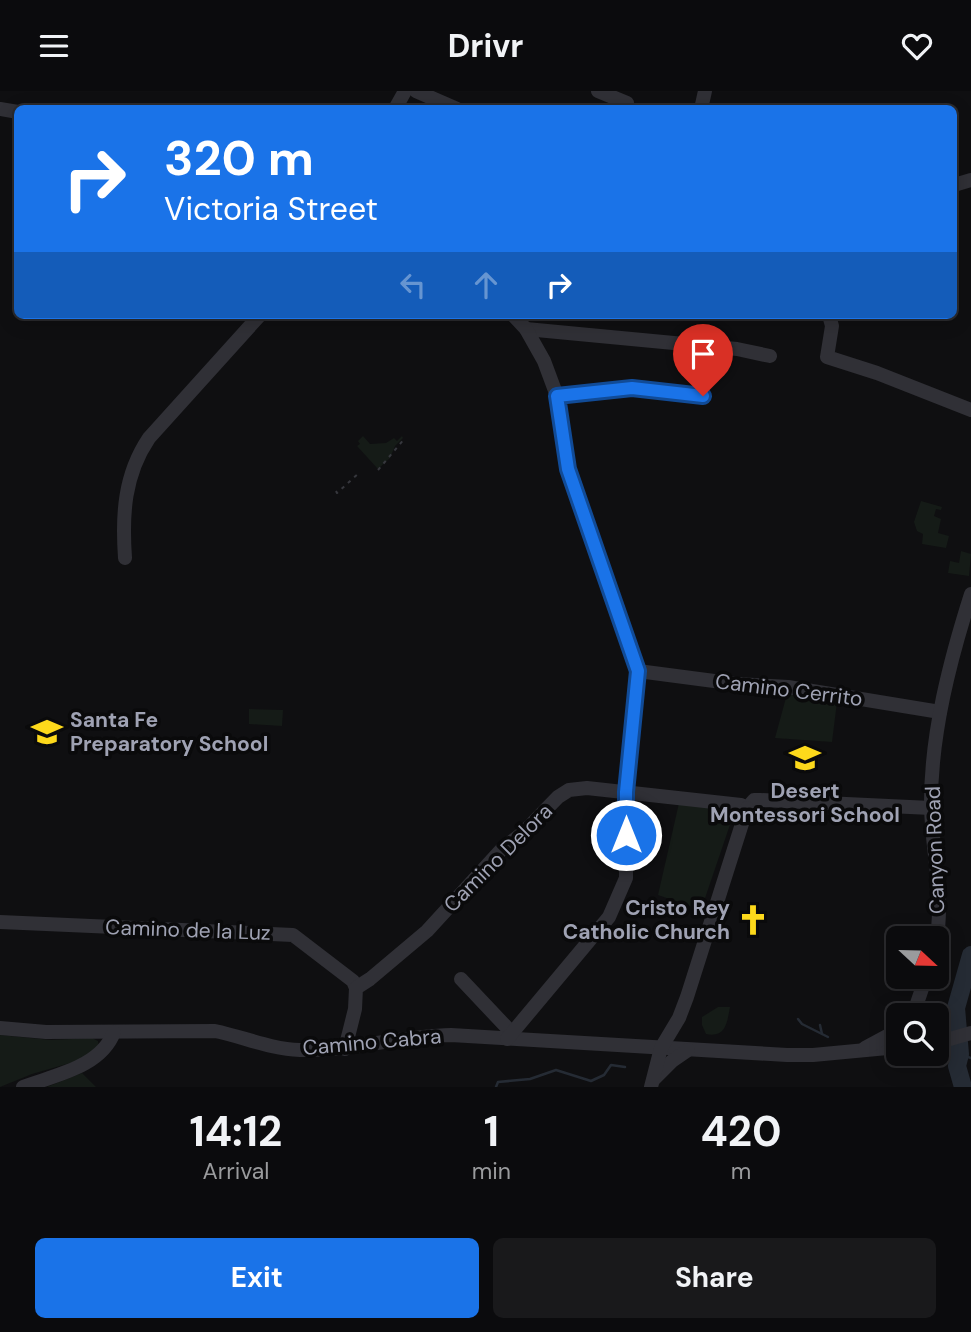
<!DOCTYPE html>
<style>
body{margin:0;font-family:"DM Sans",sans-serif;background:#19191b;color:#f1f3f6;height:100vh;display:flex;flex-direction:column;font-size:26px;white-space:nowrap}
*{box-sizing:border-box;margin:0}
p{font-size:23px;color:#9a9b9d}
.icon{flex:none;width:38px;height:38px;fill:none;stroke:currentColor;stroke-width:2;stroke-linecap:round;stroke-linejoin:round}
.map{position:relative;height:996px;overflow:hidden}
.side{display:flex;flex-direction:column;background:#0b0b0d;flex:1}
.side>*{flex:none}
.banner{position:absolute;left:14px;top:14px;width:943px;height:214px;border-radius:10px;box-shadow:0 4px 18px #0003,0 0 0 2px #2b2b2e;background:#1a73e8;color:#fff;overflow:hidden}
.needle{width:46px;rotate:112deg}
.buttons{position:absolute;left:886px;top:835px;display:grid;gap:14px}
.buttons a{display:grid;place-items:center;width:63px;height:63px;border-radius:10px;background:#0b0b0d;box-shadow:0 4px 18px #0003,0 0 0 2px #2b2b2e;font-size:35px}
.pin{position:absolute;display:grid;place-items:center;width:60px;height:60px;color:#fff;margin:-72px -30px;border-radius:50% 50% 50% 0;rotate:-45deg;box-shadow:0 0 7px #0007}
.pin .icon{rotate:45deg}
.me{position:absolute;width:77px;margin:-38px;rotate:0deg;stroke-linejoin:round;filter:drop-shadow(0 0 5px #0008)}
.turn{display:flex;align-items:center;gap:24px;height:147px;padding:0 35px;font-size:32px}
.turn .icon{width:91px;height:91px;stroke-width:2.5}
.turn b{display:block;font-size:49px;line-height:60px}
.lanes{display:flex;align-items:center;height:66px;padding:0 35px;background:#0003;justify-content:center;gap:35px;direction:ltr}
.lanes .off{opacity:.35}
.eta{display:flex;justify-content:space-evenly;align-items:center;height:119px;text-align:center}
.eta b{font-size:42px;font-weight:700;line-height:49px}
.button{display:flex;gap:14px;margin-top:auto;padding:14px 35px}
.button a{flex:1;height:80px;border-radius:10px;background:#1a73e8;color:#fff;font-size:28px;font-weight:700;line-height:80px;text-align:center}
.button a+a{background:#19191b;color:#f1f3f6}
header{display:flex;justify-content:space-between;align-items:center;height:91px;padding:0 35px;background:#0b0b0d;font-size:32px;font-weight:700}
.map>svg:first-child{display:block}
</style>
<header><svg class="icon" aria-label="menu" viewBox="0 0 24 24"><path d="M4 6h16M4 12h16M4 18h16"/></svg>Drivr<svg class="icon" aria-label="heart" viewBox="0 0 24 24"><path d="M12 20l-8-8c-3-5 5-10 8-4 3-6 11-1 8 4z"/></svg></header>
<div class="map">
<svg width="971" height="996" viewBox="0 0 971 996">
<rect width="100%" height="100%" fill="#0f0f11"/>
<!-- green -->
<g fill="#151b17">
<path d="M363 345 370 353 386 352 394 347 397 350 402 345 403 347 395 355 390 367 378 378 357 355 360 353 358 350Z"/>
<path d="M921 410 942 416 941 419 936 418 934 425 941 428 938 442 949 445 946 457 922 453 923 443 917 440 914 431Z"/>
<path d="M961 460 971 463 969 485 948 482 950 470 959 472Z"/>
<path d="M787 603 837 611 832 651 775 647Z"/>
<path d="M249 618 283 619 282 635 249 633Z"/>
<path d="M679 712 735 719 701 819 658 804Z"/>
<path d="M718 916H730C727 932 726 947 706 943L702 934V926Z"/>
<path d="M0 944 51 949 92 947 98 950 99 956 77 970 32 983 0 996Z"/>
<path d="M82 982 96 996H47Z"/>
</g>
<g fill="none" stroke-linecap="round" stroke-linejoin="round">
<!-- stream -->
<g stroke="#252b34" stroke-width="2.5">
<path d="M798 928 802 933 822 943"/>
<path d="M820 934 822 943 828 946"/>
<path d="M960 963 971 967"/>
<path d="M496 996 498 991 530 988 556 979 591 990 604 984 611 974 625 976"/>
</g>
<!-- river -->
<path stroke="#252b34" stroke-width="18" d="M963 996 957 975 960 963 956 917 971 864"/>
<!-- path -->
<g stroke="#36373d" stroke-width="2" stroke-dasharray="3.5 5" stroke-linecap="butt">
<path d="M378 379 405 347"/>
<path d="M336 400 337 402 360 381"/>
</g>
<!-- minor -->
<g stroke="#303036" stroke-width="14">
<path d="M416 0 457 18"/>
<path d="M598 0 627 12"/>
<path d="M0 18 18 21"/>
<path d="M395 18 405 0"/>
<path d="M701 18 705 0"/>
<path d="M954 94 971 89"/>
<path d="M829 224 832 235 827 266 877 282 971 319"/>
<path d="M526 238 737 258 770 265"/>
<path d="M557 305 632 297 703 305"/>
<path d="M125 467C122 424 124 384 149 347L260 224"/>
<path d="M638 580 737 593 788 596 940 621"/>
<path d="M0 831 293 844 353 890 356 897"/>
<path d="M936 851C945 805 931 758 931 712 931 642 950 569 971 503"/>
<path d="M461 888 511 941"/>
<path d="M913 924 926 886"/>
<path d="M0 937 46 941 215 940C244 946 270 958 300 959 351 960 400 945 451 944L787 964H813L898 956"/>
<path d="M507 948 609 826 626 787V701L638 580 568 378 557 305 544 270 526 238 513 224"/>
<path d="M936 952 971 942"/>
<path d="M865 957 891 943 898 936"/>
<path d="M345 958 355 918 356 897 370 888 427 840 502 758 524 741 558 706 569 699 587 697 741 714 747 717 754 709H760L931 717"/>
<path d="M654 988 672 970 688 959"/>
<path d="M23 996C55 984 101 976 114 941"/>
<path d="M651 996 661 957 679 927 687 906 747 717"/>
</g>
</g>
<g fill="none" stroke-linecap="round" stroke-linejoin="round">
<defs>
<path id="route" d="M626 744V701L638 580 568 378 557 305 632 297 703 305"/>
</defs>
<!-- route casing -->
<use href="#route" stroke="#114b97" stroke-width="18"/>
<!-- route -->
<use href="#route" stroke="#1a73e8" stroke-width="12"/>
</g>
<!-- icons -->
<defs>
<symbol id="school-bare" viewBox="-9 -9 18 18"><path d="M0-5L7-2L0 1L-7-2ZM-4 1L0 2.5L4 1V4Q0 6-4 4Z" fill="#fdd91b" stroke="#0a0a0b" stroke-width="2.5" paint-order="stroke"/></symbol>
<symbol id="church-bare" viewBox="-9 -9 18 18"><path d="M-1.2-6h2.4v3.5h3.3v2.4h-3.3V6h-2.4V-.1h-3.3v-2.4h3.3Z" fill="#fdd91b" stroke="#0a0a0b" stroke-width="2.5" paint-order="stroke"/></symbol>
</defs>
<g fill-rule="evenodd">
<use href="#school-bare" x="25" y="619" width="44" height="44"/>
<use href="#school-bare" x="783" y="645" width="44" height="44"/>
<use href="#church-bare" x="731" y="807" width="44" height="44"/>
</g>
<g text-anchor="middle" stroke-width="7" stroke-linejoin="round" paint-order="stroke">
<!-- street labels -->
<g font-size="21" fill="#9fa2b3" stroke="#0a0a0b">
<text transform="translate(789 599) rotate(7)" y="7">Camino Cerrito</text>
<text transform="translate(935 759) rotate(-92)" y="7">Canyon Road</text>
<text transform="translate(498 767) rotate(-45)" y="7">Camino Delora</text>
<text transform="translate(188 839) rotate(2)" y="7">Camino de la Luz</text>
<text transform="translate(372 951) rotate(-5)" y="7">Camino Cabra</text>
</g>
<!-- poi labels -->
<g font-size="21" font-weight="bold" fill="#9fa2b3" stroke="#0a0a0b" text-anchor="start">
<text x="70" y="636">Santa Fe<tspan x="70" dy="24">Preparatory School</tspan></text>
<text x="805" y="707" text-anchor="middle">Desert<tspan x="805" dy="24">Montessori School</tspan></text>
<text x="730" y="824" text-anchor="end">Cristo Rey<tspan x="730" dy="24">Catholic Church</tspan></text>
</g>
</g>
</svg>
<div class="buttons">
<a><svg class="needle" viewBox="-14 -14 28 28"><path d="M0-13l5 13h-10z" fill="#e53935"/><path d="M0 13l5-13h-10z" fill="#9a9b9d"/></svg></a>
<a><svg class="icon" aria-label="search" viewBox="0 0 24 24"><circle cx="10" cy="10" r="6"/><path d="M15 15l6 6"/></svg></a>
</div>
<div class="pin" style="left:703px;top:305px;background:#d93025"><svg class="icon" aria-label="arrive" viewBox="0 0 24 24"><path d="M6 21V4h12l-3 4 3 4H6"/></svg></div>
<svg class="me" style="left:626px;top:744px" viewBox="-20 -20 40 40"><circle r="17" fill="#1a73e8" stroke="#fff" stroke-width="3"/><path d="M0-11L8 9 0 5-8 9z" fill="#fff"/></svg>
<div class="banner">
<div class="turn"><svg class="icon" aria-label="right" viewBox="0 0 24 24"><path d="M7 20v-9h11M14 6l5 5-5 5"/></svg><div><b>320 m</b>Victoria Street</div></div>
<div class="lanes"><svg class="icon off" aria-label="left" viewBox="0 0 24 24"><path d="M17 20v-9H6M10 6l-5 5 5 5"/></svg><svg class="icon off" aria-label="ahead" viewBox="0 0 24 24"><path d="M12 20V5M6 11l6-6 6 6"/></svg><svg class="icon" aria-label="right" viewBox="0 0 24 24"><path d="M7 20v-9h11M14 6l5 5-5 5"/></svg></div>
</div>
</div>
<section class="side">
<div class="eta">
<div><b>14:12</b><p>Arrival</p></div>
<div><b>1</b><p>min</p></div>
<div><b>420</b><p>m</p></div>
</div>
<div class="button"><a>Exit</a><a>Share</a></div>
</section>
